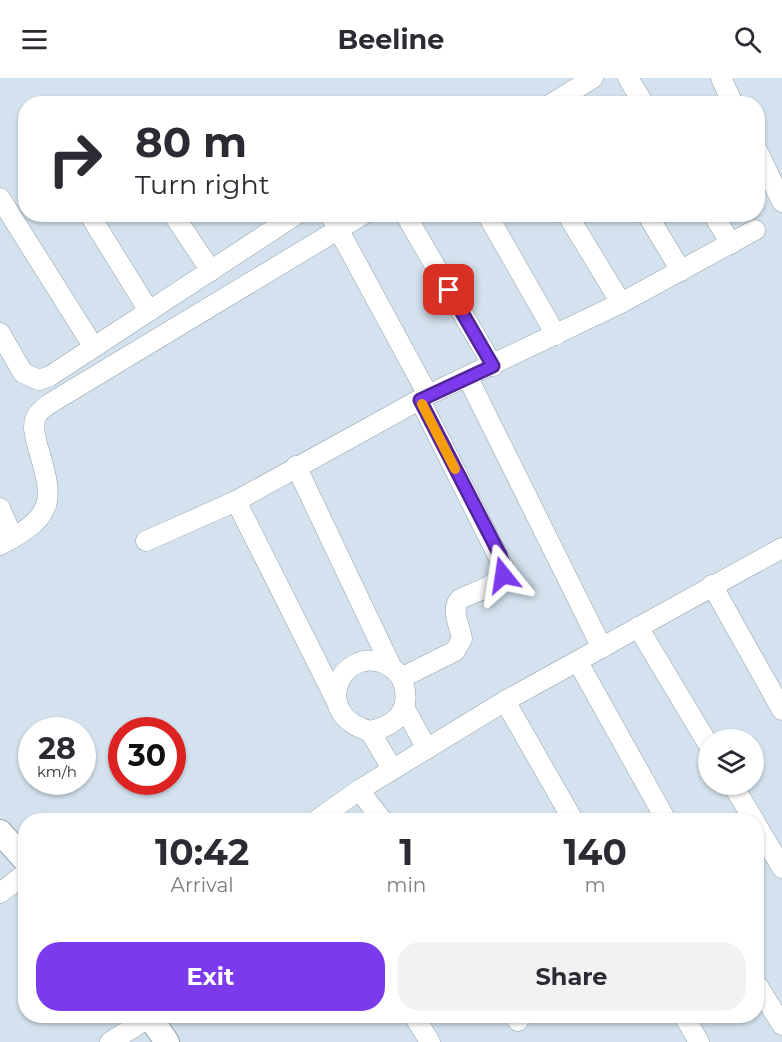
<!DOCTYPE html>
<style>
body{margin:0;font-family:Montserrat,sans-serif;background:#f2f2f3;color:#2b2b33;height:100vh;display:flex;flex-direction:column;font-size:22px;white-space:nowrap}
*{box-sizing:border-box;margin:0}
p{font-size:20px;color:#7c7c81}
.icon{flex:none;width:33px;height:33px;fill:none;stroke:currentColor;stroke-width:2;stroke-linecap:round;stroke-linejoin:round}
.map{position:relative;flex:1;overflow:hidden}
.sheet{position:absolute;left:18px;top:735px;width:746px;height:210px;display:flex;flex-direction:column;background:#fff;border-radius:24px;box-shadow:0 2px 4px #0004}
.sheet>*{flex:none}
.guide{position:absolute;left:18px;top:18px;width:747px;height:126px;border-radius:24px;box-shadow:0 2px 4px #0004;background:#fff;color:#2b2b33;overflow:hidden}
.controls{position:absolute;left:698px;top:651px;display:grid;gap:12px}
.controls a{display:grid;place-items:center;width:66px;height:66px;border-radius:50%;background:#fff;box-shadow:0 2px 4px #0004;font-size:30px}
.speed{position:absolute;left:18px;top:639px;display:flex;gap:12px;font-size:30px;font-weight:700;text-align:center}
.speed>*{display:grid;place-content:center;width:78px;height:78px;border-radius:50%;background:#fff;box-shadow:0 2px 4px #0004;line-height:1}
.speed small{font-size:15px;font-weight:400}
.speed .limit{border:9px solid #d22;background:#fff;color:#111}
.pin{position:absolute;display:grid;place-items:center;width:51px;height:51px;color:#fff;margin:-26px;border-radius:12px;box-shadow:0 3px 9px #0006}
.me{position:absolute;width:66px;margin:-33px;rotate:345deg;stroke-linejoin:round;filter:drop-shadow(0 0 4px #0008)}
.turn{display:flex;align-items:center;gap:21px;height:126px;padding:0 18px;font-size:27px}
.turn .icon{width:78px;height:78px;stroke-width:2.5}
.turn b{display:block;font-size:42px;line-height:51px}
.eta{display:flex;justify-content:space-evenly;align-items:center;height:102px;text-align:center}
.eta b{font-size:36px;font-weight:700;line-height:42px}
.primary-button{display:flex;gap:12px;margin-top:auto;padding:12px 18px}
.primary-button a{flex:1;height:69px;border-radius:24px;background:#7c3aed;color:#fff;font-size:24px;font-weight:700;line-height:69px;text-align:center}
.primary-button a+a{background:#f2f2f3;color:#2b2b33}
header{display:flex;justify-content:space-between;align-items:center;height:78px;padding:0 18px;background:#fff;font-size:27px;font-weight:700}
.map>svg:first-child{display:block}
</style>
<header><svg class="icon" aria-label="menu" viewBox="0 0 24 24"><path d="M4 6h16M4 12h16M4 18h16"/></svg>Beeline<svg class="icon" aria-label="search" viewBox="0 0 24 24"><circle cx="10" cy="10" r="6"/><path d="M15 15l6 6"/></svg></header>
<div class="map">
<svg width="782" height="964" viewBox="0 0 782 964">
<rect width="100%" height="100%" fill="#d3e2ee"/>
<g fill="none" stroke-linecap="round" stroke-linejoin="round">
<defs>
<g id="minor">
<path d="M628 0 644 26"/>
<path d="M721 0 733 26"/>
<path d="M551 26 593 0"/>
<path d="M758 74 782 124"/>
<path d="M0 120 93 268"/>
<path d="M89 136 149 233"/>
<path d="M173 136 211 193"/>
<path d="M330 136 428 317"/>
<path d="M405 136 493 288"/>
<path d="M487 136 556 257"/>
<path d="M567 136 621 225"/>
<path d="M647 136 681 193"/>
<path d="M713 136 731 166"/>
<path d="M0 255 23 295 39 302 50 298 297 136"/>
<path d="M468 300 602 570"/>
<path d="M296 388 391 588"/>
<path d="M236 423 336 622"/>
<path d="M0 430 13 460"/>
<path d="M146 463 236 423 428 317 621 225 755 152"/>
<path d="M0 467C57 437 54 423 37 366 35 357 32 348 36 339 38 334 45 329 49 326L364 136"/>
<path d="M712 507 782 632"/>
<path d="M638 549 708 666"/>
<path d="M578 584 666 742"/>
<path d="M401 600 455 573 462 561C460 548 450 531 460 521 476 513 502 508 503 488L420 322"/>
<path d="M505 623 573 742"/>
<path d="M404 629 427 671"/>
<path d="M370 653C396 648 412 632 403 604 400 595 392 589 383 585 340 569 310 637 370 653L392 691"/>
<path d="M732 706 754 742"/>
<path d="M359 712 382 742"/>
<path d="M317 742 359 712 505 623 782 470"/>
<path d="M756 746 782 790"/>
<path d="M0 815 26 795"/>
<path d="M756 905 782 947"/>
<path d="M414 938 430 964"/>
<path d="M515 938 518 943"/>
<path d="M684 938 699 964"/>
<path d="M110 964 150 939"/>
</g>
<g id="major">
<path d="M0 754 26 783"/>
<path d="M149 938 167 964"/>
</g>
</defs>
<!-- minor casing -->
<use href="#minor" stroke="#92a1ac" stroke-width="21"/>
<!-- major casing -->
<use href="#major" stroke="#92a1ac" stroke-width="26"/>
<!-- minor -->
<use href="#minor" stroke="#fff" stroke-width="20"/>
<!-- major -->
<use href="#major" stroke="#fff" stroke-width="24"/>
</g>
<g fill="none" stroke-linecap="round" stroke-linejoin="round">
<defs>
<path id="route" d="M449 212 493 288 420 322 500 477 504 488 503 497"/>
</defs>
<!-- route casing -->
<use href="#route" stroke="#51269a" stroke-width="15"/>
<!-- route -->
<use href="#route" stroke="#7c3aed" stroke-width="10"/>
<!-- slow -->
<path stroke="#f59e0b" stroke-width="10" d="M422 326 455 391"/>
</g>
</svg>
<div class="controls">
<a><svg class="icon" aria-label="layers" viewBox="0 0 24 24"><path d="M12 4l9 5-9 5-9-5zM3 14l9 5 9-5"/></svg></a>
</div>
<div class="speed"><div>28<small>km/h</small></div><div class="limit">30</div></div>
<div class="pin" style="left:449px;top:212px;background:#d93025"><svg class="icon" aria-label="arrive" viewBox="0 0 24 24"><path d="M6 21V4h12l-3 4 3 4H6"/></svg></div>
<svg class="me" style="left:503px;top:497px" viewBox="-20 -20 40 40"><path d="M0-17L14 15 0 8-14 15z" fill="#7c3aed" stroke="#fff" stroke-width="4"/></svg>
<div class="guide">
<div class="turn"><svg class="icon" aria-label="right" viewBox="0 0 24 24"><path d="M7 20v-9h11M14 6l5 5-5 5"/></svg><div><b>80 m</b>Turn right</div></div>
</div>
<section class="sheet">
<div class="eta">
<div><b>10:42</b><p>Arrival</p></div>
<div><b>1</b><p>min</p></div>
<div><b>140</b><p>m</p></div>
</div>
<div class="primary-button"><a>Exit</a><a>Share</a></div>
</section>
</div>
